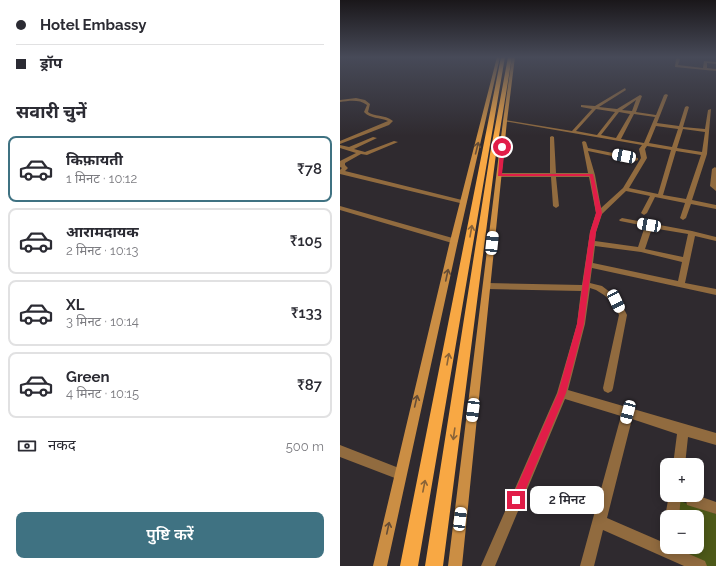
<!DOCTYPE html>
<html lang="hi">
<head>
<meta charset="utf-8">
<style>
	body { margin:0; font-family:Raleway,"Noto Sans Devanagari",sans-serif; background:#f7f7f7; color:#2b2b33; height:100vh; display:flex; flex-direction:column; font-size:15px; white-space:nowrap }
	* { box-sizing:border-box; margin:0 }
	p { font-size:13px; color:#7c7c81 }
	.icon { flex:none; width:22px; height:22px; fill:none; stroke:currentColor; stroke-width:2; stroke-linecap:round; stroke-linejoin:round }
	.map { position:relative; flex:1; overflow:hidden }
	.sheet { display:flex; flex-direction:column; background:#fff; width:340px }
	.sheet>* { flex:none }
	.guide { display:grid; align-content:center; height:88px; padding:0 16px; background:#fff }
	.fabs { position:absolute; left:320px; top:458px; display:grid; gap:8px }
	.fabs a { display:grid; place-items:center; width:44px; height:44px; border-radius:8px; background:#fff; box-shadow:0 2px 10px #0003; font-size:20px }
	.end { position:absolute; width:18px; height:18px; margin:-9px; border:5px solid #e11d48; background:#fff; box-shadow:0 0 0 2px #fff }
	.from { border-radius:50% }
	.bubble { position:absolute; height:28px; border-radius:8px; background:#fff; box-shadow:0 2px 10px #0003; font-size:13px; font-weight:600; line-height:28px; text-align:center }
	.car { position:absolute; width:12px; height:24px; margin:-12px -6px; border-radius:5px; box-shadow:0 0 3px 1px #0007; background:linear-gradient(#fff 24%,#345 0 40%,#fff 0 76%,#345 0 86%,#fff 0) }
	.guide b { display:flex; align-items:center; gap:14px; height:38px; font-size:15px }
	.guide b+b { border-top:1px solid #e1e1e2 }
	.guide i { width:10px; height:10px; background:#2b2b33 }
	ul { padding:0; list-style:none }
	li { display:flex; align-items:center; gap:12px; height:66px; margin:0 8px 6px; padding:0 8px; border:2px solid #e1e1e2; border-radius:8px }
	li div { flex:1 }
	li b { display:block; font-size:15px }
	li em { font-style:normal; font-weight:600 }
	li.on { border-color:#3f7282 }
	li>.icon { width:36px; height:36px; stroke-width:1.5 }
	h2 { padding:0 16px; font-size:18px; line-height:48px }
	.pay { display:flex; align-items:center; gap:10px; height:44px; padding:0 16px; font-size:15px }
	.pay p { margin-inline-start:auto }
	.cta { display:flex; gap:8px; margin-top:auto; padding:8px 16px }
	.cta a { flex:1; height:46px; border-radius:8px; background:#3f7282; color:#fff; font-size:16px; font-weight:600; line-height:46px; text-align:center }
	main { display:flex; flex:1; min-height:0 }
	.map>svg:first-child { display:block }
	.green { fill:#4d5918 }
	.lines { fill:none; stroke-linecap:round; stroke-linejoin:round }
	.street { fill:#916b3f; fill-rule:evenodd }
	.secondary { fill:#cb8e44; fill-rule:evenodd }
	.primary { fill:#f8a844; fill-rule:evenodd }
	.oneway { stroke:#664d36 }
	.oneway2 { stroke:#896338 }
	.route { fill:#e11d48 }
</style>
</head>
<body>
<main>
<section class="sheet">
<div class="guide">
<b><i class="from"></i>Hotel Embassy</b>
<b><i></i>ड्रॉप</b>
</div>
<h2>सवारी चुनें</h2>
<ul>
<li class="on"><svg class="icon" aria-label="car" viewBox="0 0 24 24"><path d="M5 17H2v-5l4-1 3-4h7l3 4 3 1v5h-3M9 17h6M6 11h13"/><circle cx="7" cy="17" r="2"/><circle cx="17" cy="17" r="2"/></svg><div><b>किफ़ायती</b><p>1 मिनट · 10:12</p></div><em>₹78</em></li>
<li><svg class="icon" aria-label="car" viewBox="0 0 24 24"><path d="M5 17H2v-5l4-1 3-4h7l3 4 3 1v5h-3M9 17h6M6 11h13"/><circle cx="7" cy="17" r="2"/><circle cx="17" cy="17" r="2"/></svg><div><b>आरामदायक</b><p>2 मिनट · 10:13</p></div><em>₹105</em></li>
<li><svg class="icon" aria-label="car" viewBox="0 0 24 24"><path d="M5 17H2v-5l4-1 3-4h7l3 4 3 1v5h-3M9 17h6M6 11h13"/><circle cx="7" cy="17" r="2"/><circle cx="17" cy="17" r="2"/></svg><div><b>XL</b><p>3 मिनट · 10:14</p></div><em>₹133</em></li>
<li><svg class="icon" aria-label="car" viewBox="0 0 24 24"><path d="M5 17H2v-5l4-1 3-4h7l3 4 3 1v5h-3M9 17h6M6 11h13"/><circle cx="7" cy="17" r="2"/><circle cx="17" cy="17" r="2"/></svg><div><b>Green</b><p>4 मिनट · 10:15</p></div><em>₹87</em></li>
</ul>
<div class="pay"><svg class="icon" aria-label="cash" viewBox="0 0 24 24"><path d="M3 7h18v10H3z"/><circle cx="12" cy="12" r="2"/></svg>नकद<p>500 m</p></div>
<div class="cta"><a>पुष्टि करें</a></div>
</section>
<div class="map">
<svg width="376" height="566" viewBox="0 0 376 566">
	<rect width="100%" height="100%" fill="#2f2a2f"/>
	<path class="green" d="M340,501L376,514V566H351L332,557L334,547H357V517H338Z"/>
	<g class="lines">
		<path class="street" d="M338,58L340,59L338,65L363,68L364,61L376,62V64L367,63V68L376,69V71L335,67L336,59Z
			M285,88L286,90L259,107L277,109L300,95L302,96L296,112L316,115L324,95L326,94L328,95L317,123L339,126L345,107L347,106L349,107L343,127L365,129L368,110L371,109L367,154L352,200L376,205V209L351,204L346,218L343,220L340,218L345,203L315,197L307,213L304,215L301,213L310,196L286,191L262,214L256,232L255,241L298,247L305,226L280,221L279,220L282,218L352,231L376,237V241L355,236L345,283L376,289V295L252,268L250,283L262,286L279,299L287,315L273,388L272,391L268,393L264,391L263,388L279,315L273,303L264,295L256,290L250,288L245,324L228,390L376,433V445L348,437L345,465H333L337,434L292,419L267,518L327,544V547H333L365,561L367,566H344L263,530L254,566H240L281,416L225,399L155,566H141L217,393L237,324L241,291L147,289L143,286L147,283L242,285L250,232L256,213L249,177H216L219,206L216,208L213,206L211,177H160L157,175L160,173H210V137L212,136L214,137L216,173H248L242,142L244,141L246,142L248,148L298,158V160L296,161L248,151L255,175L261,208L283,188L301,158L299,149L302,145L163,121L165,120L232,131L252,109L241,107V105L255,106ZM296,100L292,111L282,110ZM256,109L275,112L257,135L236,131ZM279,112L290,114L276,138L261,135ZM294,114L315,117L304,143L281,139ZM316,126L338,129L332,147L309,143ZM343,129L365,132L362,152L337,148ZM307,146L331,150L318,194L289,188L307,158L305,149ZM336,151L361,155L346,199L323,195ZM312,228L348,234L343,257L305,249ZM255,246L301,252L342,262L338,281L253,263Z
			M16,98L25,100L30,104L28,112C34,117 44,114 53,121L49,125L0,144V141L48,121C40,117 30,119 24,112L27,105C19,99 9,101 0,102V100Z
			M33,137L37,138L14,149L25,152L54,141L58,142L27,155L21,154L5,163V165L8,168L5,171L126,201V203L124,204L0,174V170L2,168L0,167V161L16,153L0,148V145L9,147Z
			M375,167L376,168V191L370,186L372,169Z
			M0,206L116,239L118,241L116,243H112L0,210Z
			M0,445L64,470L66,474L64,478L60,480L0,457Z
			M329,495H341L339,517H327V521L325,517Z
			M347,495H356L376,502V514L347,505L346,500Z"/>
		<path class="secondary" d="M157,57H160L118,241L47,566H33L110,241Z
			M172,57H175L167,121L122,566H108L163,121Z"/>
		<path class="primary" d="M161,57H165L78,566H60Z
			M168,57H172L156,154L103,566H85L150,154Z"/>
	</g>
	<defs><path id="oneway-shaft" d="M-6 0H5M1.5-3L5.5 0L1.5 3" fill="none" stroke-width="1.6" stroke-linecap="round" stroke-linejoin="round"/></defs>
	<g class="oneway">
		<use href="#oneway-shaft" transform="translate(137 148) rotate(-76)"/>
		<use href="#oneway-shaft" transform="translate(107 275) rotate(-78)"/>
		<use href="#oneway-shaft" transform="translate(76 401) rotate(-77)"/>
		<use href="#oneway-shaft" transform="translate(48 528) rotate(-78)"/>
	</g>
	<g class="oneway2">
		<use href="#oneway-shaft" transform="translate(131 231) rotate(-80)"/>
		<use href="#oneway-shaft" transform="translate(108 359) rotate(-80)"/>
		<use href="#oneway-shaft" transform="translate(114 434) rotate(98)"/>
		<use href="#oneway-shaft" transform="translate(84 486) rotate(-79)"/>
	</g>
	<linearGradient id="sky" x2="0" y2="1"><stop stop-color="#1a171a"/><stop offset="0.42" stop-color="#474a58"/><stop offset="1" stop-color="#474a58" stop-opacity="0"/></linearGradient>
	<rect width="376" height="136" fill="url(#sky)"/>
	<path class="route" d="M162,146L165,147L162,174H253L262,213L256,232L244,324L226,393L180,503L176,505L172,503L171,500L218,393L237,324L250,232L256,213L250,176H158L160,147Z"/>
</svg>
<div class="fabs">
<a>+</a>
<a>−</a>
</div>
<i class="end from" style="left:162px;top:147px"></i>
<i class="end" style="left:176px;top:500px"></i>
<div class="bubble" style="left:190px;top:486px;width:74px">2 मिनट</div>
<i class="car" style="left:284px;top:156px;rotate:281deg"></i>
<i class="car" style="left:309px;top:225px;rotate:280deg"></i>
<i class="car" style="left:152px;top:243px;rotate:6deg"></i>
<i class="car" style="left:276px;top:301px;rotate:154deg"></i>
<i class="car" style="left:133px;top:410px;rotate:187deg"></i>
<i class="car" style="left:288px;top:412px;rotate:195deg"></i>
<i class="car" style="left:120px;top:519px;rotate:7deg"></i>
</div>
</main>
</body>
</html>
